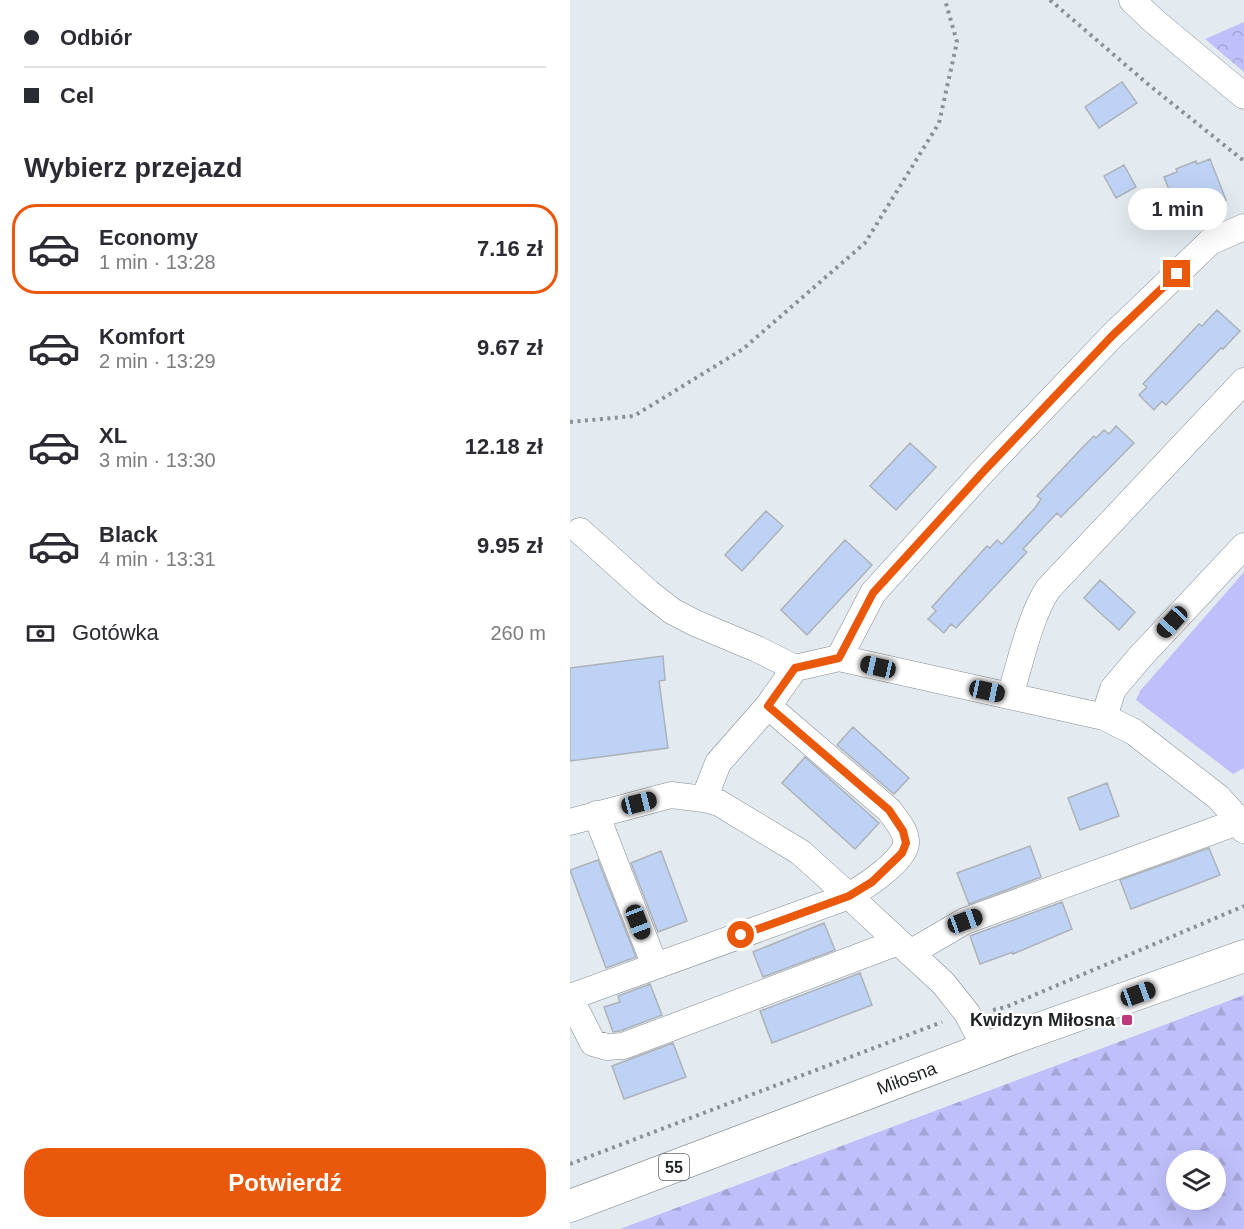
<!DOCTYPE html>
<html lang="pl">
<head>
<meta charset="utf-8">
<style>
	body { margin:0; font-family:Arial,sans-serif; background:#f7f7f7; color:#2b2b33; height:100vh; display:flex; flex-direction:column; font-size:22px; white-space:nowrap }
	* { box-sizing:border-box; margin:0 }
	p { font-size:20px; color:#7c7c81 }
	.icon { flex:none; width:33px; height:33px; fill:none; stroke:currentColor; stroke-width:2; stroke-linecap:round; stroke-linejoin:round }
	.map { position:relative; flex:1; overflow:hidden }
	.sheet { display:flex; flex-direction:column; background:#fff; width:570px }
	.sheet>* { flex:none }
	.top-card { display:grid; align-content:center; height:132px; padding:0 24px; background:#fff }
	.controls { position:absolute; left:596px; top:1150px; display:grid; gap:12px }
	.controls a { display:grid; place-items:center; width:60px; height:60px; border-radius:50%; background:#fff; box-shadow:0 6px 24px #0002; font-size:30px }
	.end { position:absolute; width:27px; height:27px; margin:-14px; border:8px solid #ea580c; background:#fff; box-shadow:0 0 0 3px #fff }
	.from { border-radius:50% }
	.bubble { position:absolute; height:42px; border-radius:21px; background:#fff; box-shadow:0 6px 24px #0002; font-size:20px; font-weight:700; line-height:42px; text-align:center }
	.car { position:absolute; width:18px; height:36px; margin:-18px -9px; border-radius:8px; box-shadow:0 0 4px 2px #0007; background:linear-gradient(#222 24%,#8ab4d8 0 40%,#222 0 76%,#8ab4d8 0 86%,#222 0) }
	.top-card b { display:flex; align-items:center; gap:21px; height:57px; font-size:22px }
	.top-card b+b { border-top:2px solid #e1e1e2 }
	.top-card i { width:15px; height:15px; background:#2b2b33 }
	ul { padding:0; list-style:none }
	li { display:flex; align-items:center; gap:18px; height:90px; margin:0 12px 9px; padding:0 12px; border:3px solid transparent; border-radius:24px }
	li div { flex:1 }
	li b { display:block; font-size:22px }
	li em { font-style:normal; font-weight:700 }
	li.active { border-color:#ea580c }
	li>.icon { width:54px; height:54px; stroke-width:1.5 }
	h2 { padding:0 24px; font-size:27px; line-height:72px }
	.pay { display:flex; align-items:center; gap:15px; height:66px; padding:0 24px; font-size:22px }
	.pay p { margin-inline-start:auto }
	.action { display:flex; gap:12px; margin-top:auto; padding:12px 24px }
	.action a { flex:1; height:69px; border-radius:24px; background:#ea580c; color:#fff; font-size:24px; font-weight:700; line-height:69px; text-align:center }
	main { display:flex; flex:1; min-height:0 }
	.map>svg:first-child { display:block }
	.grass { fill:#bfc0fb }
	.forest { fill:url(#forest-firs); fill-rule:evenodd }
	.park { fill:url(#park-crowns) }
	.building { fill:#bed2f5; stroke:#adb2b9; stroke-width:1.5 }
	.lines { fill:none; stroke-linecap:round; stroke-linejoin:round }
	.minor-casing { stroke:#838a8f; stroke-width:27 }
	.major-casing { stroke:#838a8f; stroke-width:33 }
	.path { stroke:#8b9195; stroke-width:4; stroke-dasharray:3 4.5; stroke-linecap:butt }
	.minor { stroke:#fff; stroke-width:26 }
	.major { stroke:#fff; stroke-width:32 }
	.route { stroke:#ea580c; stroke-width:8 }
	.poi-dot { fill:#bc377b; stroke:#fff; stroke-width:2 }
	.labels { text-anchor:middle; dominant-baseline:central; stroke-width:4.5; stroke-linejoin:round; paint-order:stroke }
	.shield { fill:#fff; stroke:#636566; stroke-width:1.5 }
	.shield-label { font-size:16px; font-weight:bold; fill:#202325 }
	.poi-label { font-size:18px; font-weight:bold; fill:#202325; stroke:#fff; text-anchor:end }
	.street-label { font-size:18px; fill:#202325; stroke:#fff }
</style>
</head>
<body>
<main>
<section class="sheet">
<div class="top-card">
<b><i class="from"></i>Odbiór</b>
<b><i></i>Cel</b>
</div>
<h2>Wybierz przejazd</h2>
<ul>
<li class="active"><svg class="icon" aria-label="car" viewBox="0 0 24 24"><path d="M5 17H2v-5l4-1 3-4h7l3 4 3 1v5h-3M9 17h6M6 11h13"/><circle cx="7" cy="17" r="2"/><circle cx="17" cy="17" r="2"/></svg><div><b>Economy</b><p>1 min · 13:28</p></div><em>7.16 zł</em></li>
<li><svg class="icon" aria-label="car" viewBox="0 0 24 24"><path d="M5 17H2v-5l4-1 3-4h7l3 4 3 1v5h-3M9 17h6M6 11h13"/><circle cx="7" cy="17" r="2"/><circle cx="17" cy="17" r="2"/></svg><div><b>Komfort</b><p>2 min · 13:29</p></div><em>9.67 zł</em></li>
<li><svg class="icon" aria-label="car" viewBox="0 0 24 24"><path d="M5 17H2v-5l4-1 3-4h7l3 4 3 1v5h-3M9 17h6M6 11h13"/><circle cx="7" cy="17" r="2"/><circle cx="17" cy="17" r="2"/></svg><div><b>XL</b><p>3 min · 13:30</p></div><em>12.18 zł</em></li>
<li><svg class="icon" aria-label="car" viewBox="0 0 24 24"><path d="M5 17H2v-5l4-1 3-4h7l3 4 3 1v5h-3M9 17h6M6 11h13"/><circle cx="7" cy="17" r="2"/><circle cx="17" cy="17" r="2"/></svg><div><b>Black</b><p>4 min · 13:31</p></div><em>9.95 zł</em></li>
</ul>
<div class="pay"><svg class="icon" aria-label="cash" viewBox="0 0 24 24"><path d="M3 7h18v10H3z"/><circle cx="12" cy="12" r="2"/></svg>Gotówka<p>260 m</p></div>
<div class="action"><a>Potwierdź</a></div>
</section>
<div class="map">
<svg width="674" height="1229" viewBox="0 0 674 1229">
	<defs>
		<pattern id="forest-firs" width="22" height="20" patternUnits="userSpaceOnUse" patternTransform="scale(1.5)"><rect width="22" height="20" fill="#bfc0fb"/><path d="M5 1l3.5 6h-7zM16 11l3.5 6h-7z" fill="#a4a5d7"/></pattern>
		<pattern id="park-crowns" width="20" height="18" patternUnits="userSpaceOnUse" patternTransform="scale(1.5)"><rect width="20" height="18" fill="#bfc0fb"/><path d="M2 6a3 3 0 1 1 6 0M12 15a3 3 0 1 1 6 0" fill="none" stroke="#a4a5d7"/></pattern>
	</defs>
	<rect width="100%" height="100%" fill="#e3ebf0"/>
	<path class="grass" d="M674,572V768L663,774L566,700L570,691Z"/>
	<path class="forest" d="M674,995V1229H50ZM606,1161H645V1200H606Z"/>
	<path class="park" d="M674,22V72L635,39Z"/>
	<path class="building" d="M552,82L567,103L529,128L515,107Z
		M640,159L656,200L610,218L594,177L607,172L606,169L626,161L627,164Z
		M554,165L566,187L546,198L534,176Z
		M647,310L670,331L653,349L651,348L596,405L592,401L584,410L569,395L577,387L573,384L629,324L632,326Z
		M546,426L564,443L491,517L487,513L453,549L457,552L386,628L381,624L374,633L358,619L366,611L362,607L417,546L420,548L427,540L432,544L465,508L471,499L467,496L512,448L524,436L526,438L534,430L539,434Z
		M340,443L366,467L326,510L300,486Z
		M196,511L213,526L172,571L155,555Z
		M275,540L302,565L237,635L211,610Z
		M530,580L565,612L549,630L514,598Z
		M93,656L95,680L89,681L98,748L0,761V668Z
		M283,727L339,778L324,794L267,745Z
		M235,757L309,823L285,849L212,783Z
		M537,783L549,816L510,830L498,798Z
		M460,846L471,877L399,904L387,873Z
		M639,848L650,875L561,909L550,880Z
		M91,851L117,921L88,932L61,863Z
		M28,860L66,957L36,968L0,870Z
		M492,902L502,929L443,954V952L410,964L400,936Z
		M254,923L265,950L193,977L183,952Z
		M290,973L302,1005L202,1043L190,1011Z
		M80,984L92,1015L50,1031L43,1032L34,1007L50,1002L48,996Z
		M103,1043L116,1077L54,1099L42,1066Z"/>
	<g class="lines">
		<g class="minor-casing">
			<path id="minor" d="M562,0L584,21L674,96
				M10,531L79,593L102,611L125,623L187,649L225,668L269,658L534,717L564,732L648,797L670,821L674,830
				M269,658L303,593L414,470L542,336L640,242L674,227
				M440,696C450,664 460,616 478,589L674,381
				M534,717L543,689L570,657L674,546
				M134,799L148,763L198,706L225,668
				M26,814L85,966
				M0,822L101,795L134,799L149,803L230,852L279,896L373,983L397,1013L416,1050
				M340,953L395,921L670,821
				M0,997L279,896C294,887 335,861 336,843C337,831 325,819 319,810L198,706
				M0,998L23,1043L37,1047L53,1046L328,942"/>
		</g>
		<g class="major-casing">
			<g id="major">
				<path id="s1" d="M0,1206L446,1037L674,956"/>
			</g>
		</g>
		<path class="path" d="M480,0L579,85L674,161
			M0,422L64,416L173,349L295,243L369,123L387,42L375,0
			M423,1010L436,1007L674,906
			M0,1164L372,1022"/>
		<use href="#minor" class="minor"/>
		<use href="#major" class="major"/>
	</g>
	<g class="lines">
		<path class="route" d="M171,935L279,896L302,882L332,853L336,843L333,831L319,810L198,706L225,668L269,658L303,593L414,471L542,336L607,274"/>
	</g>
	<rect class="poi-dot" x="551" y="1014" width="12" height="12" rx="3"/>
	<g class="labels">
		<rect class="shield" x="89" y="1154" width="30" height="26" rx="4.5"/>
		<g class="shield-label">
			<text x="104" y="1167">55</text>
		</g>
		<g class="poi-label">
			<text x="545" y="1020">Kwidzyn Miłosna</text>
		</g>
		<g class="street-label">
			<text stroke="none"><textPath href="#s1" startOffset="360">Miłosna</textPath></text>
		</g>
	</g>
</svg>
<div class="controls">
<a><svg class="icon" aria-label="layers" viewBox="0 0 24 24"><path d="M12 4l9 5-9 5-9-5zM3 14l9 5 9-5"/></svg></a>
</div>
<i class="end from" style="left:171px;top:935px"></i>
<i class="end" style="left:607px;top:274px"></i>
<div class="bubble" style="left:558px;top:188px;width:99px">1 min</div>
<i class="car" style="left:602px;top:622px;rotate:223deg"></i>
<i class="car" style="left:308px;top:667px;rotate:283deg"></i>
<i class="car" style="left:417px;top:691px;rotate:102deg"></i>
<i class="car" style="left:69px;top:803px;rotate:76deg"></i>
<i class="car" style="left:395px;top:921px;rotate:70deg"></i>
<i class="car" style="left:68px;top:922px;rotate:159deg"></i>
<i class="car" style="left:568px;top:994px;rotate:70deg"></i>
</div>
</main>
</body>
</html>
